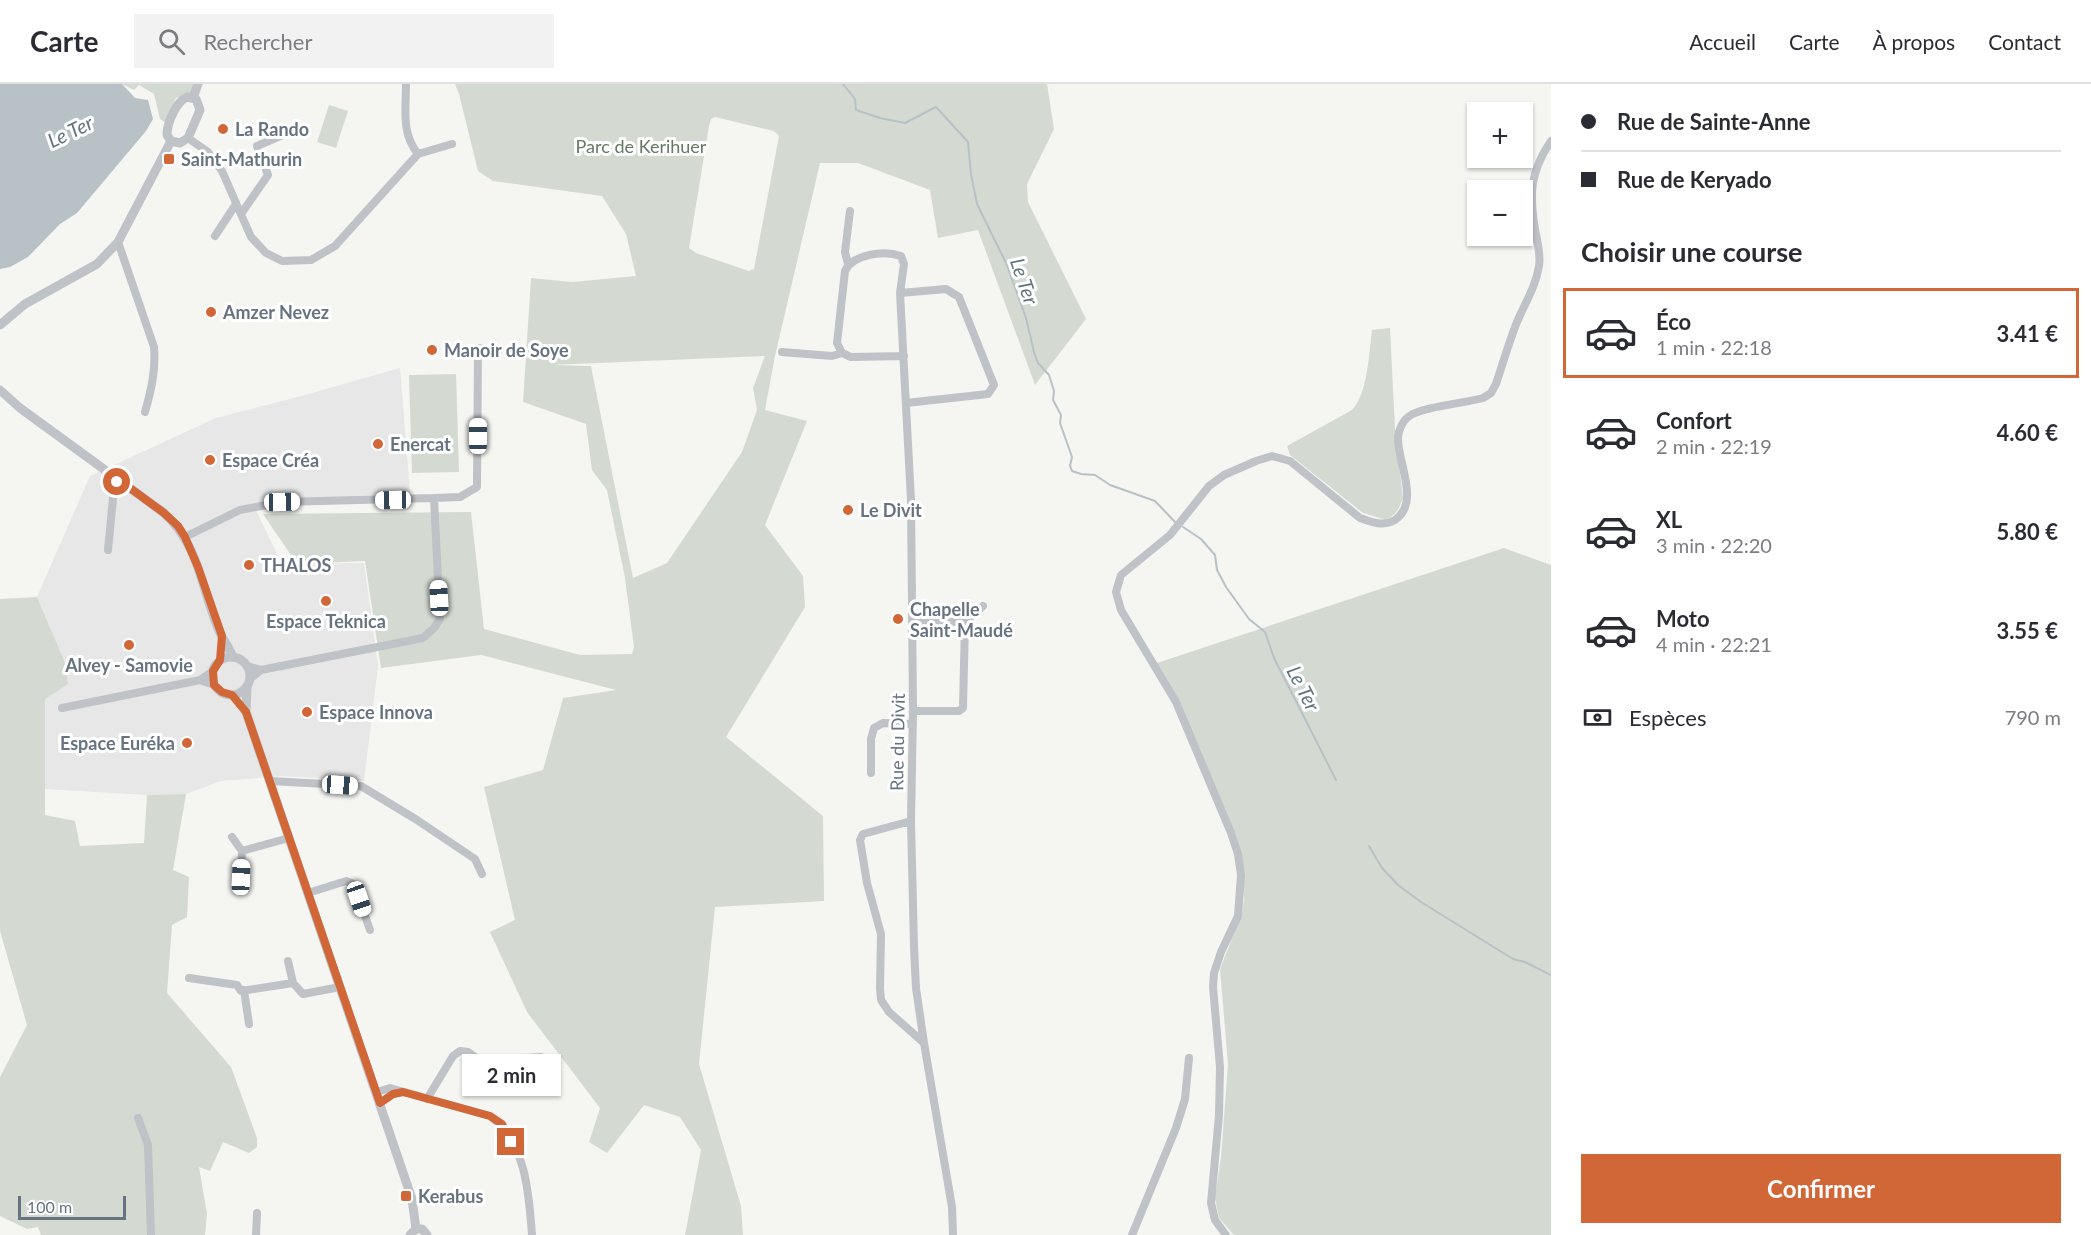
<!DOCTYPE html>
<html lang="fr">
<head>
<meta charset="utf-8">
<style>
	body { margin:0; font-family:Lato,sans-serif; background:#f2f2f3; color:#2b2b33; height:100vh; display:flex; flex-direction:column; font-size:22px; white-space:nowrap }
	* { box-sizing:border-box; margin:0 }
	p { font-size:20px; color:#7c7c81 }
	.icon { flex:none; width:33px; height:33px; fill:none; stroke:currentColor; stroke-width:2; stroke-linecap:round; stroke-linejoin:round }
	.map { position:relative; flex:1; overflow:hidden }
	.sheet { display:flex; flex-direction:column; background:#fff; width:540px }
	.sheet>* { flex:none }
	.top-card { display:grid; align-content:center; height:132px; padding:0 30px; background:#fff }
	.fabs { position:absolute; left:1467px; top:18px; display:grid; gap:12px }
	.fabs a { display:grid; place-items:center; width:66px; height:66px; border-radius:0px; background:#fff; box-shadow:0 2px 4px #0004; font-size:30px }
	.scale { position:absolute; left:18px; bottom:15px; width:108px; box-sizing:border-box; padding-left:6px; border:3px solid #677380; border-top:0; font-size:16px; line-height:21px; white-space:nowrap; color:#677380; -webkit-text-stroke:4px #fff; paint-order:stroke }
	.end { position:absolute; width:27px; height:27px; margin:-14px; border:8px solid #d16637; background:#fff; box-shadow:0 0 0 3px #fff }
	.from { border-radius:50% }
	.bubble { position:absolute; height:42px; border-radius:0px; background:#fff; box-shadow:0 2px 4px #0004; font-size:20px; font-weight:700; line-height:42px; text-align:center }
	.car { position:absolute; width:18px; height:36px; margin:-18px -9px; border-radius:8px; box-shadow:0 0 4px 2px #0007; background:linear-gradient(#fff 24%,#345 0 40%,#fff 0 76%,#345 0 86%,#fff 0) }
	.top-card b { display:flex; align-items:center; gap:21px; height:57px; font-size:22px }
	.top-card b+b { border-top:2px solid #e1e1e2 }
	.top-card i { width:15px; height:15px; background:#2b2b33 }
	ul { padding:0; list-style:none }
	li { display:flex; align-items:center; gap:18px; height:90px; margin:0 12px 9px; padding:0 18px; border:3px solid transparent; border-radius:0px }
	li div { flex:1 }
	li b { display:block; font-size:22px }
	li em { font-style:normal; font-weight:700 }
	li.current { border-color:#d16637 }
	li>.icon { width:54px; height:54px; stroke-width:1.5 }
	h2 { padding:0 30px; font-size:27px; line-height:72px }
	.pay { display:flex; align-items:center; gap:15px; height:66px; padding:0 30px; font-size:22px }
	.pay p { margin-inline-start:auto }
	.primary-button { display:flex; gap:12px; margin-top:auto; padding:12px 30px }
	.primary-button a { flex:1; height:69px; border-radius:0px; background:#d16637; color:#fff; font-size:24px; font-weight:700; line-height:69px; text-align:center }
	header { display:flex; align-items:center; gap:36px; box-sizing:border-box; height:84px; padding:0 30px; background:#fff; border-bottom:2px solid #e1e1e2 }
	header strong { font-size:28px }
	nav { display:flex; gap:33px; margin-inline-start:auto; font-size:21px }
	.search { width:420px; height:54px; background:#f2f2f3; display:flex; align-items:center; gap:15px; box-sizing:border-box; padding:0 21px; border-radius:0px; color:#7c7c81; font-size:22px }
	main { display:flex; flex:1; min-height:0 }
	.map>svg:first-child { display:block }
	.built { fill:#e6e7e6 }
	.green { fill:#d4dad2; fill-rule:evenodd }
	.water { fill:#b8c1c6 }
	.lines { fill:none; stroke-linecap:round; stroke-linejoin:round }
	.stream { stroke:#b8c1c6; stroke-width:2 }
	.minor { stroke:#bfc2c6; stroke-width:8 }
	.tertiary { stroke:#bfc2c6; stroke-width:9 }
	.route { stroke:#d16637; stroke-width:8 }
	.poi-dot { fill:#d16637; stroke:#fff; stroke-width:2 }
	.labels { text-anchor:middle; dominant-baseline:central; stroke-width:6; stroke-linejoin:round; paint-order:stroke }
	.poi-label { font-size:18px; font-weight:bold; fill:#677380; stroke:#fff; text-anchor:start }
	.park-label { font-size:18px; fill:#687865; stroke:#fff }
	.street-label { font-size:18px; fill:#677380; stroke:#fff }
	.water-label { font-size:20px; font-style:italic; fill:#63747d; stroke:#fff }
</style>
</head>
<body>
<header>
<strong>Carte</strong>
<div class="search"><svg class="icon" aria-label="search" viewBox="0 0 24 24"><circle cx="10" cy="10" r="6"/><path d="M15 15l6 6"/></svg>Rechercher</div>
<nav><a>Accueil</a><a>Carte</a><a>À propos</a><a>Contact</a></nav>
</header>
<main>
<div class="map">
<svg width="1551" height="1151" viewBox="0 0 1551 1151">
	<rect width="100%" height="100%" fill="#f5f5f2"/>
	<path class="built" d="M400,284L410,408L254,422L282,480L364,479L378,582L364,697L283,692L221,697L186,710L147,711L45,705V615L64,576L37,513L90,392L216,334L298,313Z"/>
	<path class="green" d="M122,0H194L190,11L176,14L166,39L160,35L154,10L139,1L134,6Z
		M455,0H1047L1054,45L1027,100L1028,118L1086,235L1035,301L978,146L938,154L930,106L858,79H820L775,272L765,326L807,337L765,441L803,492L805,523L726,653L823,732L824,817L715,823L699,980L741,1122L743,1151H685L701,1066L680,1033L644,1021L607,1069L589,1058L600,1024L527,928L490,848L515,836L484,703L543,686L563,614L616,606L481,571L381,584L365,477L297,480L263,430L471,428L484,545L580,571L632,570L634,563L625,494L607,406L592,386L586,340L523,318L531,194L572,198L636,192L626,150L602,112L493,97L478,87L459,10ZM715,33L774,47L779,52L754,185L749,187L696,169L689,164L709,42L711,35ZM765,272L753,304L757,326L742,368L667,479L633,494L591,282L551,281Z
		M329,21L348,27L336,64L317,58Z
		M1390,244L1395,345L1403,414C1399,425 1396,431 1386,436L1363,429L1290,371L1287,362L1352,326C1368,309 1369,269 1372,246Z
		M456,290L459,388L412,389L409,291Z
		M1504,464L1551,481V1151H1234L1219,1134L1215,1114L1221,1073L1228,980L1220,885L1242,829L1244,816L1242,771L1235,749L1178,616L1157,579Z
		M37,513L64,576L68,600L45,615V731L75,737L80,762L144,759L147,711L186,710L173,786L189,793L187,833L172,841L167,909L231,983L257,1054V1063L249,1069L223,1058L210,1087L199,1083L207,1130L205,1151H41L38,1143L27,1145L0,1132V993L27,941L0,847V515Z"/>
	<path class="water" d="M0,0H122L135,14L148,16L153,35L146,47L77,129L60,140L28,173L10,183L0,185Z"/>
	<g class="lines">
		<path class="stream" d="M843,0L855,15L856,26L880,34L905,39L936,23L968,58L971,90L977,120L1007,181L1026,234L1034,268L1038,279L1049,291L1054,307L1053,316L1061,331L1060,339L1072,373L1070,382L1072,387L1081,390L1095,391L1110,401L1155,417L1175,438
			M1183,443L1201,455L1215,471L1217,486L1226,503L1249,535L1265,548L1274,574L1336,696
			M1369,762L1382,784L1398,801L1421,818L1513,875L1525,878L1551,891"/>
		<path class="minor" d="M188,54L208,68L222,87L251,153L266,169L282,177L311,176L335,162L418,70C401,49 406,25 406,0
			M418,70L452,60
			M241,130L268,91L257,62L285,50
			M215,152L236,120
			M118,158L154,263C156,286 151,307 145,328
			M848,180L845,168L850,127
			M900,209L946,205L959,213L994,301L988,310L906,319
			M782,268L832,272L842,269
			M904,272L851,273L842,269L837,259L845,187C853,170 884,166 901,172L904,180L900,209L911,416L913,627L911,737L914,863L916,904L924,959L952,1123L953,1151
			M185,453L240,426L282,418L434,414
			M108,466L114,404L119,396
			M912,538H965L963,624L959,627H913
			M965,538L983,522
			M247,582L261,586
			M251,594L261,586L423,554L434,544L440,535L434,414L460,413L477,403L478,264L499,266
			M200,596L214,601
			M62,624L200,596L213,587
			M871,689V655L874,644L883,639L913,640
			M270,697L361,702L417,736L475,775L482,790
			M911,737L863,750L860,756L867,799L881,850L880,904L881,916L889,928L924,959
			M232,753L242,767L289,754
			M241,793L242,767
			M308,809L346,797L354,800L370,846
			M288,877L293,899
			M189,894L237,901L241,907L293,899L303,910L340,903
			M244,906L249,940
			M377,1008L390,1004L490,1032C526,1058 529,1110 532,1151
			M427,1015L453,972L460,967L468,968L481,977L541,973L546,980
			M380,1019L393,1010L402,1008
			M138,1034L148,1061L151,1151
			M256,1151L257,1129
			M1132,1151L1176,1044L1185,1015L1189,974
			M1226,1151L1215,1136L1211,1119L1219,1031L1220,983L1213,903L1214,889L1221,868L1238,832L1241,791L1238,770L1231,749L1176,618L1121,526L1116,508L1121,491L1170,451L1209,402L1224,391L1256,377L1272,372L1290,377L1360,434C1371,438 1384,443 1395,436C1421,418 1397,378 1398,353C1399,346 1402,338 1408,333C1420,323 1465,319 1483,314L1491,309L1496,300C1503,279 1509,258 1517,238C1525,219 1536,202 1539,182C1541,170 1537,157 1535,145C1529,110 1530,88 1551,57"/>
		<path class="tertiary" d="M187,13L196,15L200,26L188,54L180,59L171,57L167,51C167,39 176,18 187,13Z
			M193,14L198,0
			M0,241L25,220L97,180L118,158L171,57
			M0,306L20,324L164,429C202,464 201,509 222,553C226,559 230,566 233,573
			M212 592a19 19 0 1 1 38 0a19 19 0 1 1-38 0Z
			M247,603L246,628L412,1115L416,1145L410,1151
			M416,1145H422L427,1151"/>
	</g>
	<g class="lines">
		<path class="route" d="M117,398L119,396L164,429L178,442L185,453L198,483L222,552L220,576L213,587L214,601L222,608L232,611L246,628L380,1019L393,1010L403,1008L490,1032L502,1040L511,1058"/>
	</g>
	<g class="poi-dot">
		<circle cx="223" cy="45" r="6"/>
		<rect x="163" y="69" width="12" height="12" rx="3"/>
		<circle cx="211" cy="228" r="6"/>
		<circle cx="432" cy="266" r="6"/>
		<circle cx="378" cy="360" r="6"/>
		<circle cx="210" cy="376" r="6"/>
		<circle cx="848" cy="426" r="6"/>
		<circle cx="249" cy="481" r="6"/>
		<circle cx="326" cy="517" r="6"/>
		<circle cx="898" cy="535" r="6"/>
		<circle cx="129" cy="561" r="6"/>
		<circle cx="307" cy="628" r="6"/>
		<circle cx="187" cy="659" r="6"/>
		<rect x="400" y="1106" width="12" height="12" rx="3"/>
	</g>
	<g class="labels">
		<g class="poi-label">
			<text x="235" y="45">La Rando</text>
			<text x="181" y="75">Saint-Mathurin</text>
			<text x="223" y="228">Amzer Nevez</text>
			<text x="444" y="266">Manoir de Soye</text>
			<text x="390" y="360">Enercat</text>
			<text x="222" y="376">Espace Créa</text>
			<text x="860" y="426">Le Divit</text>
			<text x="261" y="481">THALOS</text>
			<text x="910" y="525">Chapelle<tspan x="910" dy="21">Saint-Maudé</tspan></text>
			<text x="326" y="537" text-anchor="middle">Espace Teknica</text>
			<text x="129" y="581" text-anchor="middle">Alvey - Samovie</text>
			<text x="319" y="628">Espace Innova</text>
			<text x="175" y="659" text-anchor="end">Espace Euréka</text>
			<text x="418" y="1112">Kerabus</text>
		</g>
		<g class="park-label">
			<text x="641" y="62">Parc de Kerihuer</text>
		</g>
		<g class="street-label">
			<text transform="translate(897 658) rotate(-89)">Rue du Divit</text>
		</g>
		<g class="water-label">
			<text transform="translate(70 47) rotate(-26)">Le Ter</text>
			<text transform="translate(1025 197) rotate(71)">Le Ter</text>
			<text transform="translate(1304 604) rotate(63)">Le Ter</text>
		</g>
	</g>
</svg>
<div class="fabs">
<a>+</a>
<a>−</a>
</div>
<div class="scale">100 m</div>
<i class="end from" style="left:117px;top:398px"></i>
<i class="end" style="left:511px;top:1058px"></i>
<div class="bubble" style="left:462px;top:970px;width:99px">2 min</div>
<i class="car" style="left:478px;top:352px;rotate:0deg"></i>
<i class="car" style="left:393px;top:416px;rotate:269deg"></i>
<i class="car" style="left:282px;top:418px;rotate:89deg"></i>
<i class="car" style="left:439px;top:514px;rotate:357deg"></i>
<i class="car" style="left:340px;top:701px;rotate:94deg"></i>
<i class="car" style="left:241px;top:793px;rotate:2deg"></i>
<i class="car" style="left:359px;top:815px;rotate:161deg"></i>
</div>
<section class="sheet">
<div class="top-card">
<b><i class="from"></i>Rue de Sainte-Anne</b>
<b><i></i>Rue de Keryado</b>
</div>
<h2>Choisir une course</h2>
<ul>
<li class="current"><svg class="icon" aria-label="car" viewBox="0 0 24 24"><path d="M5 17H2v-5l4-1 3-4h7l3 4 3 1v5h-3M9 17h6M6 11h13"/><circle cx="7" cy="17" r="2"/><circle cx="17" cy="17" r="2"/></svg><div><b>Éco</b><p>1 min · 22:18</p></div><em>3.41 €</em></li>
<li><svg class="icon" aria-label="car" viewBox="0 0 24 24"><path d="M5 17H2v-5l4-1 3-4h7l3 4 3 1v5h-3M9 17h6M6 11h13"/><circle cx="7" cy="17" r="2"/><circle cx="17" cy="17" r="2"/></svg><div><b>Confort</b><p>2 min · 22:19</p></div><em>4.60 €</em></li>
<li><svg class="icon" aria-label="car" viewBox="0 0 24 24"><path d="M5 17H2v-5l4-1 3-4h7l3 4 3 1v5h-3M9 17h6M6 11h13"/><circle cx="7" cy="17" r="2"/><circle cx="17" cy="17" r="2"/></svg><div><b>XL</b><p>3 min · 22:20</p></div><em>5.80 €</em></li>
<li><svg class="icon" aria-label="car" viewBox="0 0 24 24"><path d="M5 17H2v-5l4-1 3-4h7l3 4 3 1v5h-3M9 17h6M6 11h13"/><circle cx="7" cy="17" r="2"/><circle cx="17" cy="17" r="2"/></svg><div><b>Moto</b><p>4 min · 22:21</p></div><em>3.55 €</em></li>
</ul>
<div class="pay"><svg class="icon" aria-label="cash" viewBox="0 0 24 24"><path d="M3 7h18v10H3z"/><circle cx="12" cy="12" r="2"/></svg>Espèces<p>790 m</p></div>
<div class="primary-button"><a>Confirmer</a></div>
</section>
</main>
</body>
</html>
